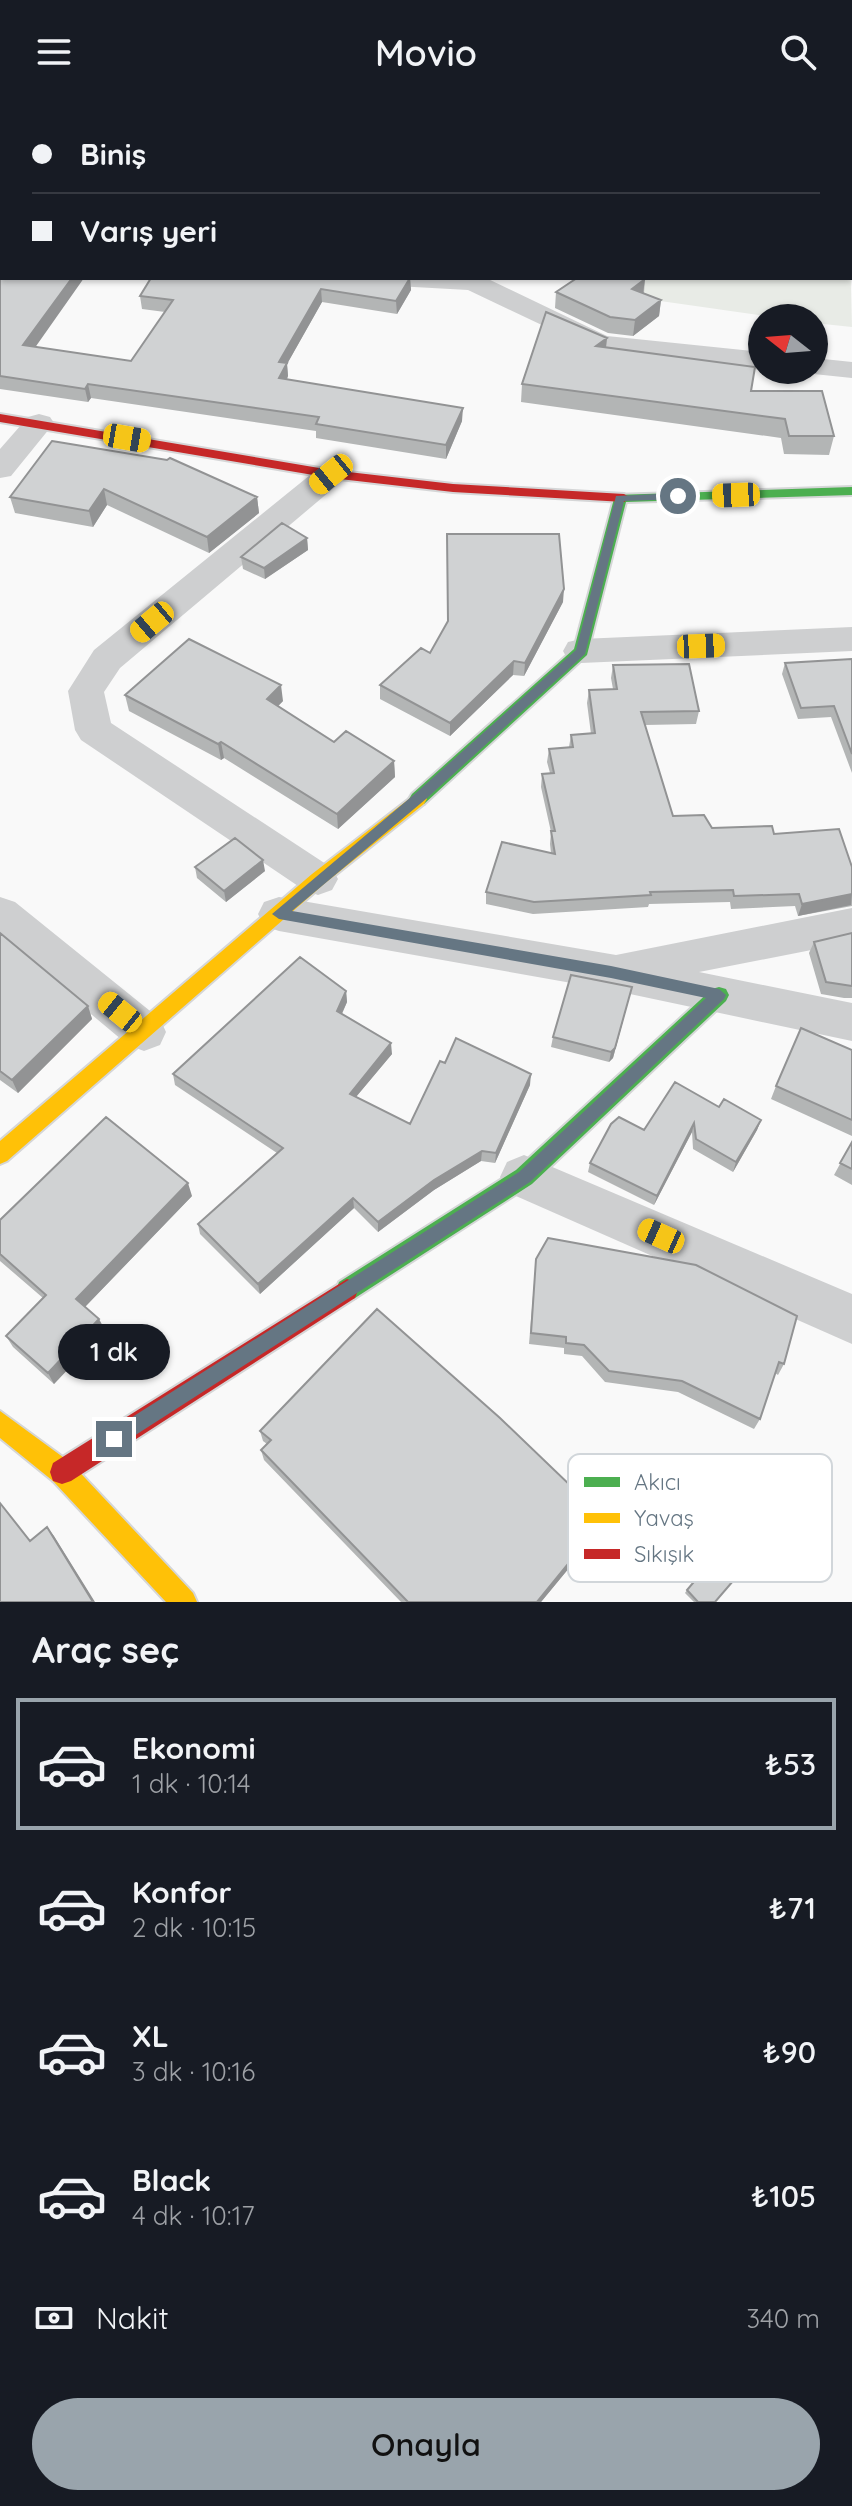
<!DOCTYPE html>
<html lang="tr">
<head>
<meta charset="utf-8">
<style>
	body { margin:0; font-family:Quicksand,sans-serif; background:#20242c; color:#f1f3f6; height:100vh; display:flex; flex-direction:column; font-size:30px; white-space:nowrap }
	* { box-sizing:border-box; margin:0 }
	p { font-size:26px; color:#9ea1a6 }
	.icon { flex:none; width:44px; height:44px; fill:none; stroke:currentColor; stroke-width:2; stroke-linecap:round; stroke-linejoin:round }
	.map { position:relative; height:1498px; overflow:hidden }
	.side { display:flex; flex-direction:column; background:#171b24; flex:1 }
	.side>* { flex:none }
	.guide { position:absolute; left:0px; top:0px; width:852px; height:176px; box-shadow:0 2px 6px #0004; display:grid; align-content:center; height:176px; padding:0 32px; background:#171b24 }
	.needle { width:52px; rotate:287deg }
	.fabs { position:absolute; left:748px; top:200px; display:grid; gap:16px }
	.fabs a { display:grid; place-items:center; width:80px; height:80px; border-radius:50%; background:#171b24; box-shadow:0 2px 6px #0004; font-size:40px }
	.end { position:absolute; width:36px; height:36px; margin:-18px; border:10px solid #657683; background:#fff; box-shadow:0 0 0 4px #fff }
	.from { border-radius:50% }
	.bubble { position:absolute; height:56px; border-radius:28px; background:#171b24; box-shadow:0 2px 6px #0004; font-size:26px; font-weight:600; line-height:56px; text-align:center }
	.car { position:absolute; width:24px; height:48px; margin:-24px -12px; border-radius:10px; box-shadow:0 0 6px 2px #0007; background:linear-gradient(#f5c518 24%,#345 0 40%,#f5c518 0 76%,#345 0 86%,#f5c518 0) }
	.guide b { display:flex; align-items:center; gap:28px; height:76px; font-size:30px }
	.guide b+b { border-top:2px solid #363941 }
	.guide i { width:20px; height:20px; background:#f1f3f6 }
	ul { padding:0; list-style:none }
	li { display:flex; align-items:center; gap:24px; height:132px; margin:0 16px 12px; padding:0 16px; border:4px solid transparent; border-radius:0px }
	li div { flex:1 }
	li b { display:block; font-size:30px }
	li em { font-style:normal; font-weight:600 }
	li.active { border-color:#99a4ac }
	li>.icon { width:72px; height:72px; stroke-width:1.5 }
	h2 { padding:0 32px; font-size:36px; line-height:96px }
	.pay { display:flex; align-items:center; gap:20px; height:88px; padding:0 32px; font-size:30px }
	.pay p { margin-inline-start:auto }
	.action { display:flex; gap:16px; margin-top:auto; padding:16px 32px }
	.action a { flex:1; height:92px; border-radius:48px; background:#99a4ac; color:#111; font-size:32px; font-weight:600; line-height:92px; text-align:center }
	header { display:flex; justify-content:space-between; align-items:center; height:104px; padding:0 32px; background:#171b24; font-size:36px; font-weight:600 }
	.map>svg:first-child { display:block }
	.green { fill:#e8ebe6 }
	.lines { fill:none; stroke-linecap:round; stroke-linejoin:round }
	.fast-casing { stroke:#d5d6d7; stroke-width:4 }
	.slow-casing { stroke:#d5d6d7; stroke-width:4 }
	.jam-casing { stroke:#d5d6d7; stroke-width:4 }
	.street { fill:#cecfd0; fill-rule:evenodd }
	.fast { fill:#4caf50; fill-rule:evenodd }
	.slow { fill:#ffc107; fill-rule:evenodd }
	.jam { fill:#c62828; fill-rule:evenodd }
	.wall { fill:#b3b5b5 }
	.shaded-wall { fill:#929394 }
	.building { fill:#d0d2d3; stroke:#929394; stroke-width:2 }
	.route { fill:#657683 }
	.key { fill:#fff; stroke:#d1d6da; stroke-width:2 }
	.key-label { font-size:22px; fill:#657683 }
</style>
</head>
<body>
<header><svg class="icon" aria-label="menu" viewBox="0 0 24 24"><path d="M4 6h16M4 12h16M4 18h16"/></svg>Movio<svg class="icon" aria-label="search" viewBox="0 0 24 24"><circle cx="10" cy="10" r="6"/><path d="M15 15l6 6"/></svg></header>
<div class="map">
<svg width="852" height="1498" viewBox="0 0 852 1498">
	<rect width="100%" height="100%" fill="#f9f9f9"/>
	<path class="green" d="M850,148L852,223L814,219V214H779L639,194L615,174H850Z"/>
	<g class="lines">
		<g class="fast-casing">
			<path id="fast" d="M719,0H736L737,2H720Z
				M852,383V391L626,398L587,551L424,700H412L409,695L412,690L574,545L615,391Z
				M719,883L726,885L729,891L726,897L532,1080L355,1194L347,1197L339,1194L336,1186L339,1178L516,1066L712,885Z"/>
		</g>
		<g class="slow-casing">
			<path id="slow" d="M418,688L424,690L427,695L424,700L324,780L7,1057L0,1060V1037L312,770Z
				M0,1307L71,1359L193,1489L197,1498H166L53,1377L0,1334Z"/>
		</g>
		<g class="jam-casing">
			<path id="jam" d="M0,310L331,366L453,380L624,390L631,394L624,398L453,388L331,374L0,318Z
				M347,1175L355,1178L358,1186L355,1194L71,1377L62,1380L53,1377L50,1368L53,1359Z"/>
		</g>
		<path class="street" d="M383,174H486L607,232L762,248V266L601,249L468,186L396,182L386,180Z
			M814,254L852,258V274L804,269L802,266H814Z
			M39,310L50,313L54,319L11,372L0,374V345L28,313Z
			M331,360L342,363L347,370L342,377L120,564L104,588L111,619L332,764L338,775L332,786L318,791L304,786L81,636L75,626L68,587L94,546L320,363Z
			M852,523V547L581,559L568,556L563,547L568,538L581,535Z
			M0,793L15,798L160,915L166,928L160,941L144,947L128,941L0,834Z
			M279,793L616,851L852,804V838L699,868L852,899V937L611,886L279,827L264,822L258,810L264,798Z
			M524,1051L852,1190V1240L507,1088L500,1073L507,1058Z"/>
		<use href="#fast" class="fast"/>
		<use href="#slow" class="slow"/>
		<use href="#jam" class="jam"/>
	</g>
	<path class="wall" d="M0,0L2,2L35,243L131,257L165,208L142,205L140,192L151,174H410L411,186L397,210L322,198L287,260L288,272L287,276L462,317L446,355L316,334V327L91,294L88,298L0,285V126H1V119L0,118V27H1L2,21L0,20Z
		M531,0H650V2H531Z
		M793,0H852V29H850V32L852,33V110L850,109V2H793Z
		M645,175L644,189L661,196L659,212L633,232L608,229L555,204L556,188Z
		M607,234L606,243L751,287L834,332L829,351L784,350L781,334L521,298L522,280Z
		M52,337L257,393L259,409L209,449L107,401L93,423L15,409L10,393Z
		M307,434L308,446L265,475L243,465L241,453Z
		M563,498L524,572L513,571L450,632L380,595V581L430,549Z
		M852,555V669L831,613L798,615L782,570L785,559Z
		M613,561L699,607L696,620L645,621L673,712L712,724L774,730L852,763V802L798,812L795,802L731,805L730,798L649,800L648,803L533,810L486,800V788L551,749L550,740L551,728L541,683L542,670L550,669L547,658L549,645L569,643L571,631L591,630L587,599L589,586L613,585L611,574Z
		M125,591L283,597L278,602L334,638L394,657L395,673L338,725L224,654L221,656L129,607Z
		M195,763L265,767L226,798L197,774Z
		M0,829L88,902L92,915L18,989L0,976Z
		M852,829V894H844L821,890L809,849L814,838Z
		M632,883L613,954L609,958L551,943L553,933Z
		M346,887L347,898L342,910L392,950L356,993L410,1020L530,981L495,1059L481,1057L434,1086L378,1128L354,1104L260,1190L200,1130L198,1120L277,1049L175,981L173,970Z
		M852,946V1032L771,995L776,982Z
		M719,1003L761,1016L757,1026L733,1068L693,1045L692,1028L654,1101L588,1068L590,1059L644,1026Z
		M852,1038V1081L834,1071Z
		M192,1092L85,1203L105,1226L54,1280L13,1243L6,1232L43,1194L0,1157V1116Z
		M536,1155L784,1260L778,1271L775,1269L760,1315L754,1325L678,1288L605,1278L582,1252L564,1250V1244L529,1240Z
		M260,1327L597,1407L594,1416L571,1443L577,1449L574,1458L541,1498H401L264,1356L261,1346L267,1340L263,1337Z
		M687,1486L716,1498H694L685,1489Z"/>
	<path class="shaded-wall" d="M72,174H84L27,255L23,241Z
		M410,174L411,186L397,210L396,197Z
		M645,175L643,190L632,185Z
		M321,185L322,198L287,260L288,272L280,288L279,258Z
		M661,196L659,212L633,232L635,216Z
		M607,234L605,252L596,242Z
		M88,280L91,294L88,298L85,285Z
		M463,304L462,317L446,355V341Z
		M104,385L107,401L93,423L89,407Z
		M257,393L259,409L209,449L207,433Z
		M307,434L308,446L265,475L264,464Z
		M564,485L563,498L524,572L525,559Z
		M514,557L513,571L450,632V619Z
		M281,581L283,597L269,611L267,595Z
		M221,638L224,654L221,656L218,640Z
		M394,657L395,673L338,725L337,710Z
		M263,756L265,767L226,798L224,787Z
		M852,790L851,801L798,812L802,800Z
		M632,883L613,954L609,958L611,948Z
		M346,887L347,898L338,918L337,907Z
		M88,902L92,915L18,989L12,976Z
		M391,939L392,950L350,1000V990Z
		M531,970L530,981L495,1059L496,1049Z
		M761,1016L757,1026L733,1068L736,1058Z
		M694,1019L692,1028L654,1101L657,1092Z
		M482,1047L481,1057L434,1086L378,1128V1118L434,1076Z
		M188,1079L192,1092L82,1206L76,1195Z
		M353,1094L354,1104L260,1190L258,1180Z
		M99,1215L105,1226L54,1280L48,1269Z
		M597,1407L594,1416L566,1449L569,1441Z
		M47,1423L54,1432L95,1498H93Z
		M577,1449L574,1458L541,1498H537Z"/>
	<path class="building" d="M0,0H508L513,2H2V10L0,9Z
		M564,0H645L644,2H579Z
		M818,0H852L850,32L852,33V94L850,93V2H822Z
		M2,13V174H72L23,241L131,257L173,196L140,192L151,174H410L396,197L321,185L279,258L287,259L279,274L463,304L446,341L316,320L319,313L88,280L85,285L0,272V126H1L2,108L0,107V27H1Z
		M577,174H643L645,175L632,185L661,196L635,216L610,213L556,188Z
		M546,208L607,234L596,242L755,263L751,287H822L834,332H789L785,315L522,280Z
		M52,337L167,356L170,354L257,393L207,433L104,385L89,407L10,393Z
		M282,419L307,434L264,464L241,453Z
		M447,430H559L564,485L525,559L514,557L450,619L380,581L421,544L430,549L448,517Z
		M189,535L281,581L267,595L334,638L346,627L394,657L337,710L221,638L218,640L125,591Z
		M852,555V650L834,602L801,604L785,559Z
		M689,560L699,607L641,608L673,712L704,711L712,724L772,722L774,730L839,725L852,763V790L802,800L799,790L734,792L733,786L650,788L651,791L534,798L486,788L502,738L555,750L551,727H555L542,670L554,669L549,645L573,643L571,631L595,629L589,586L617,585L613,561Z
		M235,734L263,756L224,787L195,763Z
		M0,829L88,902L12,976L0,967Z
		M852,829V882L826,878L814,838Z
		M300,853L346,887L337,907L391,939L350,990L410,1020L440,957L445,959L456,934L531,970L496,1049L482,1047L434,1076L378,1118L353,1094L258,1180L198,1120L283,1044L173,970Z
		M571,871L632,883L615,944L611,948L553,933Z
		M801,924L852,946V1016L776,982Z
		M675,978L719,1003L724,995L761,1016L736,1058L696,1035L694,1019L657,1092L590,1059L611,1020L619,1013L644,1026Z
		M106,1013L188,1079L76,1195L99,1215L48,1269L6,1232L46,1191L0,1150V1116Z
		M852,1038V1065L840,1059Z
		M548,1134L696,1161L797,1212L784,1260L779,1258L760,1315L682,1277L609,1267L584,1241L566,1239V1233L531,1229L536,1155Z
		M377,1205L500,1314L597,1407L569,1441L577,1449L537,1498H408L261,1346L271,1336L260,1327Z
		M0,1399L30,1437L47,1423L93,1498H0Z
		M731,1434L752,1455L715,1498H698L687,1486Z"/>
	<path class="route" d="M678,389L681,390V395L624,397L585,550L426,695L292,807L611,862L719,885L726,891L724,895L530,1078L120,1341L114,1343L107,1341L105,1335L107,1329L519,1068L706,894L611,874L279,815L272,810L417,688L576,546L616,392Z"/>
	<rect x="568" y="1350" width="264" height="128" rx="12" class="key"/>
	<rect x="584" y="1373" width="36" height="10" fill="#4caf50"/>
	<rect x="584" y="1409" width="36" height="10" fill="#ffc107"/>
	<rect x="584" y="1445" width="36" height="10" fill="#c62828"/>
	<g class="key-label">
		<text x="634" y="1386">Akıcı</text>
		<text x="634" y="1422">Yavaş</text>
		<text x="634" y="1458">Sıkışık</text>
	</g>
</svg>
<div class="fabs">
<a><svg class="needle" viewBox="-14 -14 28 28"><path d="M0-13l5 13h-10z" fill="#e53935"/><path d="M0 13l5-13h-10z" fill="#9ea1a6"/></svg></a>
</div>
<i class="end from" style="left:678px;top:392px"></i>
<i class="end" style="left:114px;top:1335px"></i>
<div class="bubble" style="left:58px;top:1220px;width:112px">1 dk</div>
<i class="car" style="left:127px;top:334px;rotate:100deg"></i>
<i class="car" style="left:331px;top:370px;rotate:231deg"></i>
<i class="car" style="left:736px;top:391px;rotate:268deg"></i>
<i class="car" style="left:152px;top:518px;rotate:230deg"></i>
<i class="car" style="left:701px;top:542px;rotate:88deg"></i>
<i class="car" style="left:120px;top:908px;rotate:309deg"></i>
<i class="car" style="left:661px;top:1132px;rotate:294deg"></i>
<div class="guide">
<b><i class="from"></i>Biniş</b>
<b><i></i>Varış yeri</b>
</div>
</div>
<section class="side">
<h2>Araç seç</h2>
<ul>
<li class="active"><svg class="icon" aria-label="car" viewBox="0 0 24 24"><path d="M5 17H2v-5l4-1 3-4h7l3 4 3 1v5h-3M9 17h6M6 11h13"/><circle cx="7" cy="17" r="2"/><circle cx="17" cy="17" r="2"/></svg><div><b>Ekonomi</b><p>1 dk · 10:14</p></div><em>₺53</em></li>
<li><svg class="icon" aria-label="car" viewBox="0 0 24 24"><path d="M5 17H2v-5l4-1 3-4h7l3 4 3 1v5h-3M9 17h6M6 11h13"/><circle cx="7" cy="17" r="2"/><circle cx="17" cy="17" r="2"/></svg><div><b>Konfor</b><p>2 dk · 10:15</p></div><em>₺71</em></li>
<li><svg class="icon" aria-label="car" viewBox="0 0 24 24"><path d="M5 17H2v-5l4-1 3-4h7l3 4 3 1v5h-3M9 17h6M6 11h13"/><circle cx="7" cy="17" r="2"/><circle cx="17" cy="17" r="2"/></svg><div><b>XL</b><p>3 dk · 10:16</p></div><em>₺90</em></li>
<li><svg class="icon" aria-label="car" viewBox="0 0 24 24"><path d="M5 17H2v-5l4-1 3-4h7l3 4 3 1v5h-3M9 17h6M6 11h13"/><circle cx="7" cy="17" r="2"/><circle cx="17" cy="17" r="2"/></svg><div><b>Black</b><p>4 dk · 10:17</p></div><em>₺105</em></li>
</ul>
<div class="pay"><svg class="icon" aria-label="cash" viewBox="0 0 24 24"><path d="M3 7h18v10H3z"/><circle cx="12" cy="12" r="2"/></svg>Nakit<p>340 m</p></div>
<div class="action"><a>Onayla</a></div>
</section>
</body>
</html>
